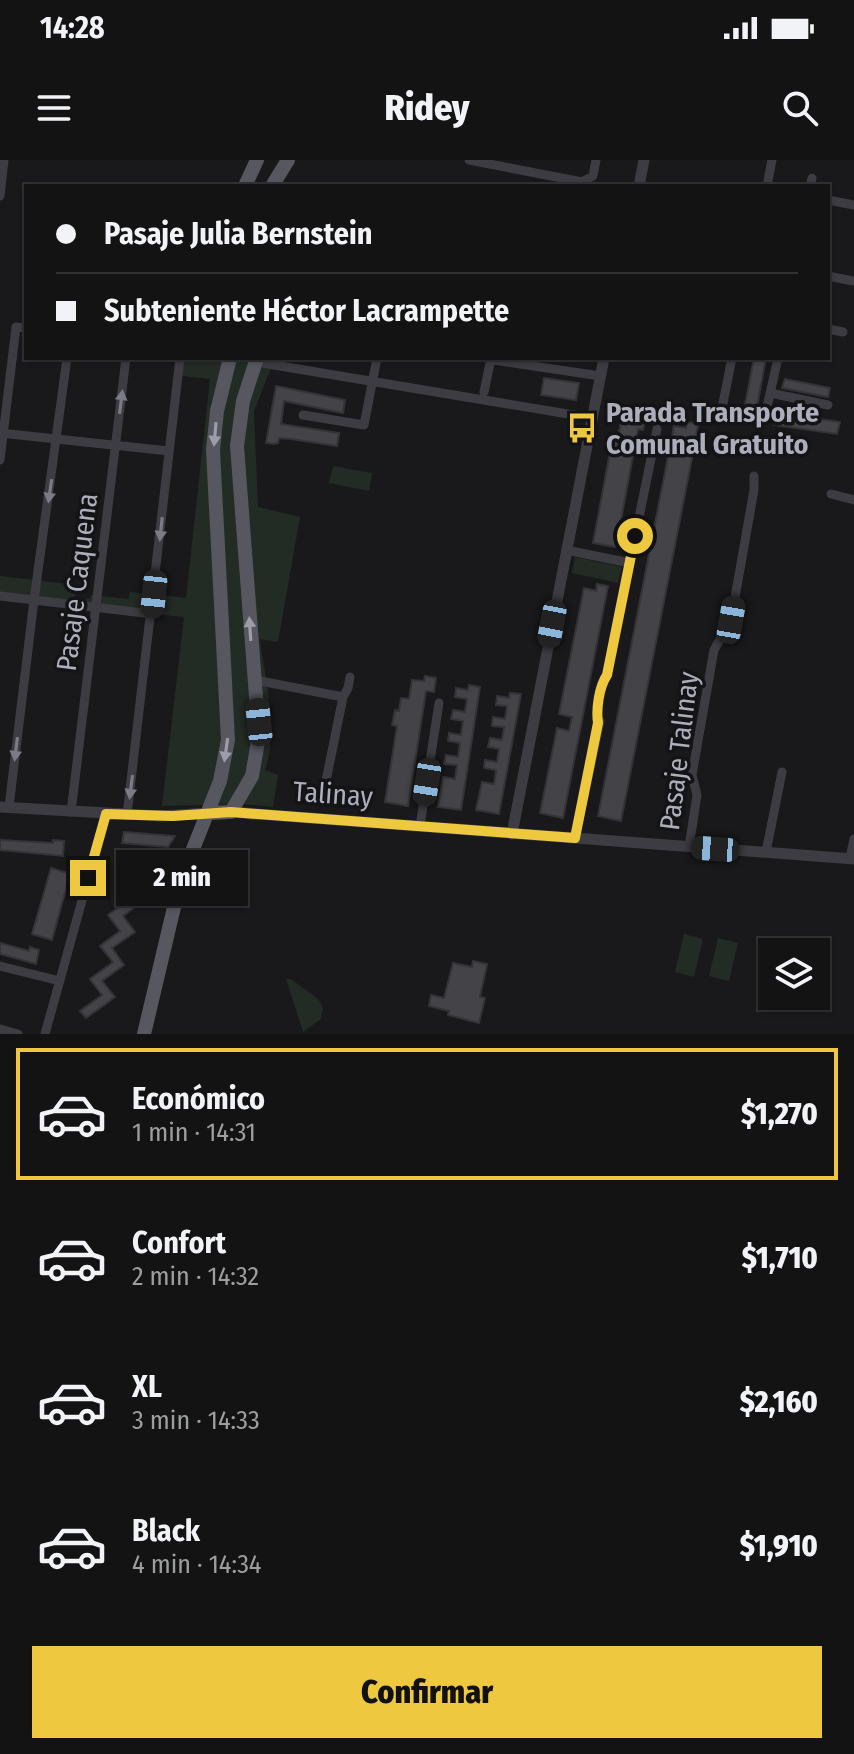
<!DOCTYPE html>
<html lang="es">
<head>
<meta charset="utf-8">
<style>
	body { margin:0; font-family:"Fira Sans Condensed",sans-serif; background:#202022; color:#f1f3f6; height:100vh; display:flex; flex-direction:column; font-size:30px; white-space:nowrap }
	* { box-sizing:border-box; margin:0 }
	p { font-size:26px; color:#9d9ea0 }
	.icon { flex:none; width:44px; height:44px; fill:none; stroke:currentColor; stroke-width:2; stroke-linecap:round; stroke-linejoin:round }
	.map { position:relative; height:874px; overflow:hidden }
	.side { display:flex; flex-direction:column; background:#131314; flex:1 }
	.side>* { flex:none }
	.hud { position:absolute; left:24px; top:24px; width:806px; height:176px; border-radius:0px; box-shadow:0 2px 6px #0004,0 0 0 2px #323234; display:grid; align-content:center; height:176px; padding:0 32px; background:#131314 }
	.tools { position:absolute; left:758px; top:778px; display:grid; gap:16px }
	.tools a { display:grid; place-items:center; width:72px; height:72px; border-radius:0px; background:#131314; box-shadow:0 2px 6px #0004,0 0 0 2px #323234; font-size:40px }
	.end { position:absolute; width:36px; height:36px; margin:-18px; border:10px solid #eec83e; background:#111; box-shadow:0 0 0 4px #111 }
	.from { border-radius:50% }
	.bubble { position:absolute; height:56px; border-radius:0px; background:#131314; box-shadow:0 2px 6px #0004,0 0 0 2px #323234; font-size:26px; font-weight:800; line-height:56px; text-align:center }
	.car { position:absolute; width:24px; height:48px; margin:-24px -12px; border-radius:10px; box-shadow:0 0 6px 2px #0007; background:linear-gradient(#222 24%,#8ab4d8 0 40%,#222 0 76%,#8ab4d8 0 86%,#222 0) }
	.hud b { display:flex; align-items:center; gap:28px; height:76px; font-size:30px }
	.hud b+b { border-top:2px solid #323234 }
	.hud i { width:20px; height:20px; background:#f1f3f6 }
	ul { padding:14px 0 0; list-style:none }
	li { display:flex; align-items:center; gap:24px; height:132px; margin:0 16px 12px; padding:0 16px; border:4px solid transparent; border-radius:0px }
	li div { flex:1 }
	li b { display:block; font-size:30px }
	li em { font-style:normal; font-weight:800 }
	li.on { border-color:#eec83e }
	li>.icon { width:72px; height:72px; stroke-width:1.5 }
	.cta { display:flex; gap:16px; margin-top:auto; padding:16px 32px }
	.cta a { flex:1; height:92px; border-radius:0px; background:#eec83e; color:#111; font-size:32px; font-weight:800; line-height:92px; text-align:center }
	.status { display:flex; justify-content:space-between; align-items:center; height:56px; padding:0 40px; background:#131314; direction:ltr }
	.status svg { height:22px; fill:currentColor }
	header { display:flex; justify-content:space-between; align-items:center; height:104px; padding:0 32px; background:#131314; font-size:36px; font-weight:800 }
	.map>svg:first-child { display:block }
	.green { fill:#232b25 }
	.building { fill:#444448; stroke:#343337; stroke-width:2 }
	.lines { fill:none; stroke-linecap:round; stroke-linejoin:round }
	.minor { stroke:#3c3c42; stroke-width:9 }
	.tertiary { stroke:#3c3c42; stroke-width:11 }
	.primary { stroke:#56575f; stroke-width:14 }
	.oneway { fill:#7a7b85 }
	.oneway2 { fill:#9b9da9 }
	.route { stroke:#eec83e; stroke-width:10 }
	.labels { text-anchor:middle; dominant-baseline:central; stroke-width:7; stroke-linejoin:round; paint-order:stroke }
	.poi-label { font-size:28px; font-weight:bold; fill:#acafbb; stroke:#141416; text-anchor:start }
	.street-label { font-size:28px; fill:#acafbb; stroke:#141416 }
</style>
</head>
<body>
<div class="status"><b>14:28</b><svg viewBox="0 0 49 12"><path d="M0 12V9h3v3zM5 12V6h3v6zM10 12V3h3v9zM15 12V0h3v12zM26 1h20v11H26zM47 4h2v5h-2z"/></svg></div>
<header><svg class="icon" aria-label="menu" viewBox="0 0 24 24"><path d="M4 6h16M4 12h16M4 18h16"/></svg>Ridey<svg class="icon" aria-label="search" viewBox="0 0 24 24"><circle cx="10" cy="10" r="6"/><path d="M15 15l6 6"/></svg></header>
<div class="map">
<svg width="854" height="874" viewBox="0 0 854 874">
	<rect width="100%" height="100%" fill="#19191b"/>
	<path class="green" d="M183,198H275L254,251L258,347L300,357L278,482L260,479C265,521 279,569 265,610L278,615L273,647L244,644L162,646L184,457L0,438V416L77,425L75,437L90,439L91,435L128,439L130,432L186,438L210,219L182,216Z
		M333,306L372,313L369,331L329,323Z
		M575,397L622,407L618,423L572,413Z
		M684,774L703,779L694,817L675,812Z
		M718,778L738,783L729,821L709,816Z
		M286,819H291L319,840L323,848L321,859L303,872Z"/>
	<path class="building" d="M754,198H766L756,252L744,250Z
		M544,218L579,223L576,240L541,235Z
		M785,219L830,228L828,237L782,228Z
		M276,226L345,240L343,253L284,241L281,264L339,273L337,286L291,279L279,278L278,283L274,284L266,283Z
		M635,253L646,255L643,270L638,269L616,387L593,383L613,276L618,277L622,257L634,259Z
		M777,253L840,262L837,274L774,265Z
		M687,262L698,264L695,283L621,661L598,656L674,266L686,268Z
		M597,424L608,426L563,658L540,653L557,568L569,571L572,557L559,554L584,428L596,431Z
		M425,516L436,518L434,532L426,531L408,646L385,642L397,566L392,565L395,550L399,551L401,538L409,539L412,520L424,521Z
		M469,525L480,527L461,650L438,647L443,617L455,619L457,605L444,604L446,595L458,597L460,583L448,581L449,573L461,575L463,561L451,559L453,550L465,552L467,539L455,537L456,528L468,530Z
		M510,533L521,534L499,654L476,650L482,622L494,624L496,610L484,608L485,600L497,602L499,589L488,587L490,578L502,580L504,567L492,566L493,557L505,559L507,546L496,545L497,536L509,538Z
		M124,672L175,676L168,687L122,683Z
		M0,680L53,683V680L64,681L63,696L0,690Z
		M145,703L150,710L131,724L143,741L123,756L135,772L112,788L124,805L102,821L115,837L86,858L80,851L102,835L90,819L113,802L100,786L120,771L108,755L128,741L116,724Z
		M51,708L70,714L52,780L32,774Z
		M0,783L29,791L30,787L39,790L36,804L0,794Z
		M473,801L487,804L480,837L485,838L479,863L448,855L449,851L429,846L431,835L444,838L453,803L472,807Z"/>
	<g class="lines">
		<path class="minor" d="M469,0L582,22L593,16L596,0
			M767,26L772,0
			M810,26L812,18
			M0,36L4,0
			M828,40L854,45
			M828,116L853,121
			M828,169L843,172
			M256,202L592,258
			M484,232L490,203L493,200L600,216
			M770,233L828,245
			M721,253L732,198
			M303,255L364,265L377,198
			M765,256L778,198
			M0,273L169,291
			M0,300L16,167L26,168
			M831,334L854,340
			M566,390L630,403
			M0,436L152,454
			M255,520L343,537
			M598,563C596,549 599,527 607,515L657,269
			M326,621L343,537L348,528L350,517
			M9,647L34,440L67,198
			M71,652L126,198
			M127,655L180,198
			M420,666L439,543
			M575,678L600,561
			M689,687L697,635L692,615L714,490L731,460L754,330V316
			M766,692L782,612
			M850,698L854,679
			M0,806L60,821
			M0,869L18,874
			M45,874L106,654"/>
		<path class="tertiary" d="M639,26L644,0
			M0,647L160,656L209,653
			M231,652L854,699
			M512,674L604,198"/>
		<path class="primary" d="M245,26L257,0
			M272,26L288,0
			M209,653L231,652L252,616L259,576L237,286L243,241L257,198
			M144,874L180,722L220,621L228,580L213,290L217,251L230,198"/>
	</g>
	<defs><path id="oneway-solid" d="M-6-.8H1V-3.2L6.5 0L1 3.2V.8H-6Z" transform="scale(2)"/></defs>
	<g class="oneway">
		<use href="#oneway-solid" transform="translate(121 242) rotate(-83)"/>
		<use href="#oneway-solid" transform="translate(50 331) rotate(98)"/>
		<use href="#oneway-solid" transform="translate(161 369) rotate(96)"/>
		<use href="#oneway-solid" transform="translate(16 589) rotate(97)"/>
		<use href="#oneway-solid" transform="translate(131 627) rotate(97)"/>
	</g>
	<g class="oneway2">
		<use href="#oneway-solid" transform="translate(215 274) rotate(95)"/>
		<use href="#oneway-solid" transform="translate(250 469) rotate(-94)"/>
		<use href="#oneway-solid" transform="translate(226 590) rotate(98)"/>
	</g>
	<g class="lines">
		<path class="route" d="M88,718L106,654L173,656L231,652L575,678L598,563C596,549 599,527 607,515L635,376"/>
	</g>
	<defs>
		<g id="bus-bare" transform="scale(2.4)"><path d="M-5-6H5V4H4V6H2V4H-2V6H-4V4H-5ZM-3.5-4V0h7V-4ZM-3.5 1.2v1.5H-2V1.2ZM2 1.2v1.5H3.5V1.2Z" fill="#eec83e" stroke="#141416" stroke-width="2.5" paint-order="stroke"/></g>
	</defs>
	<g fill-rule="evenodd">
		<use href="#bus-bare" x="582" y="268"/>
	</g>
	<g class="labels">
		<g class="poi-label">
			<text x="606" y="252">Parada Transporte<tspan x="606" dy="32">Comunal Gratuito</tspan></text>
		</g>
		<g class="street-label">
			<text transform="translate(77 422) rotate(-83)">Pasaje Caquena</text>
			<text transform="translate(679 591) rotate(-83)">Pasaje Talinay</text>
			<text transform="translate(333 634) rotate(4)">Talinay</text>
		</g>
	</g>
</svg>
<div class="tools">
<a><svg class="icon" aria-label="layers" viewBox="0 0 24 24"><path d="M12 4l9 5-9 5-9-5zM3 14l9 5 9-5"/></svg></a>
</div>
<i class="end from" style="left:635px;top:376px"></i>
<i class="end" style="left:88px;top:718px"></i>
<div class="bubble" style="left:116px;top:690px;width:132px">2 min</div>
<i class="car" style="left:154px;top:434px;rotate:186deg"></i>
<i class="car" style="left:731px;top:460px;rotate:10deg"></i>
<i class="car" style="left:552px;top:464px;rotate:191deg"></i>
<i class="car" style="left:259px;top:562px;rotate:354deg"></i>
<i class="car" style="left:427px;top:622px;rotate:189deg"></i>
<i class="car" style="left:715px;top:689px;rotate:274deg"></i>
<div class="hud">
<b><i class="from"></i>Pasaje Julia Bernstein</b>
<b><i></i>Subteniente Héctor Lacrampette</b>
</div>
</div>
<section class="side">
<ul>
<li class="on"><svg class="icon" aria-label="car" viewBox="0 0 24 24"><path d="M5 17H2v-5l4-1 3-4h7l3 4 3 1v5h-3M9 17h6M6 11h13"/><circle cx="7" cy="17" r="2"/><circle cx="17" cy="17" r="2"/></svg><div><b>Económico</b><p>1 min · 14:31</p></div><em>$1,270</em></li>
<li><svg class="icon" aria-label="car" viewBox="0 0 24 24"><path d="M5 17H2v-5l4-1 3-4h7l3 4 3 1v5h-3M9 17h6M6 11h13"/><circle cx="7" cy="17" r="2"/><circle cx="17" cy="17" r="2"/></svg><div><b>Confort</b><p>2 min · 14:32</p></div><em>$1,710</em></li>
<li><svg class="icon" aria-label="car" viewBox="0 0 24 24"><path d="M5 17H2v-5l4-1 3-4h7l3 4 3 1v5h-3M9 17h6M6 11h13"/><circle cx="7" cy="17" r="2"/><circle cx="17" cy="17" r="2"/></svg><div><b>XL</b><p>3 min · 14:33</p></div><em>$2,160</em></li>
<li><svg class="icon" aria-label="car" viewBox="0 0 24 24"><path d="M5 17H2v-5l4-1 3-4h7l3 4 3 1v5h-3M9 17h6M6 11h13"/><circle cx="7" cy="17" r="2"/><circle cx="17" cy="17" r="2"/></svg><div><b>Black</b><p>4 min · 14:34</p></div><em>$1,910</em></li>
</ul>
<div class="cta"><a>Confirmar</a></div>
</section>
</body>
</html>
